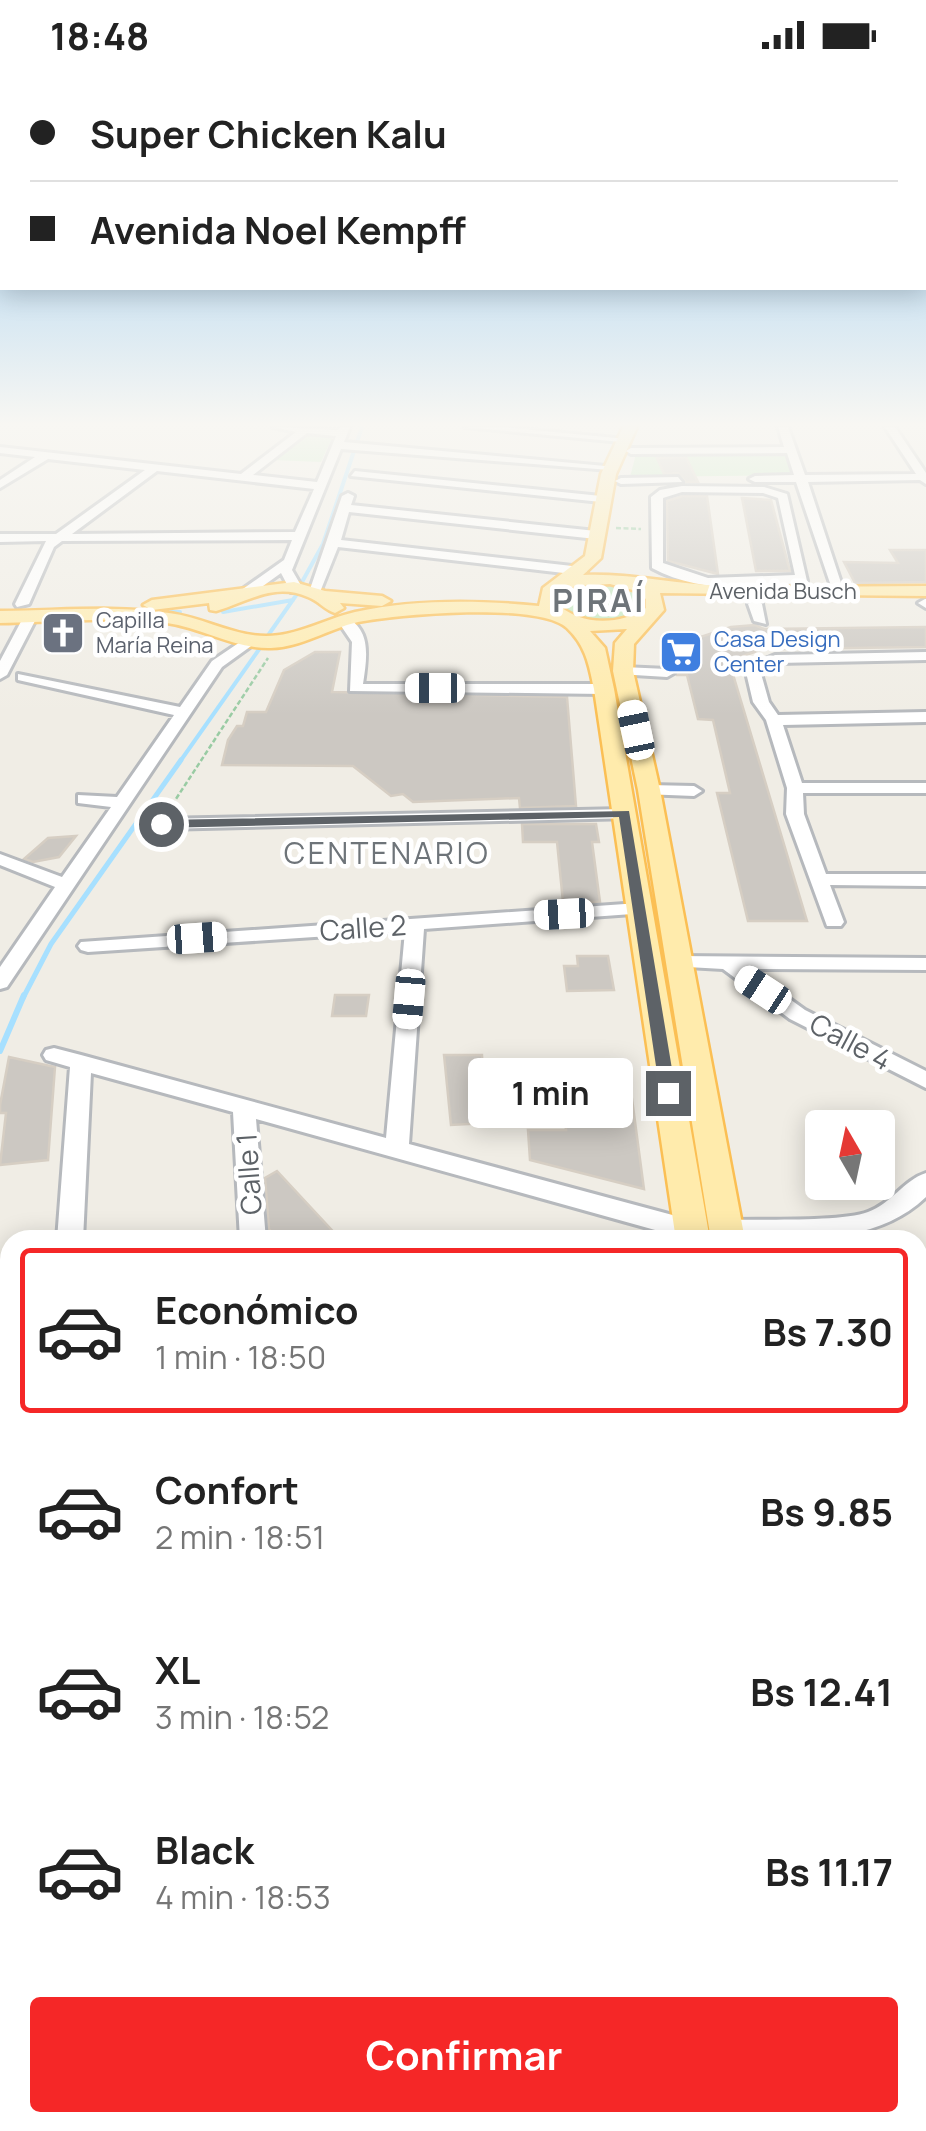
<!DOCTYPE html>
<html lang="es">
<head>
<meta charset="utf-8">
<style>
	body { margin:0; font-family:Manrope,sans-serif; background:#f6f6f6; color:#222; height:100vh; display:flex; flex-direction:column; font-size:38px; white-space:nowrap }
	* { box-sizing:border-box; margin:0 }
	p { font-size:32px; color:#767676 }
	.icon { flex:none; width:55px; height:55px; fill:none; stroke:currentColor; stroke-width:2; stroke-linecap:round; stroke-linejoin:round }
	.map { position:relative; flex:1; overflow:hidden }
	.drawer { position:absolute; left:0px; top:1160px; width:928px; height:902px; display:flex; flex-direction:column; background:#fff; border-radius:30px 30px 0 0; box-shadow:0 5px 25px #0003 }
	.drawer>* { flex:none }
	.top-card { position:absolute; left:0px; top:0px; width:928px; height:220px; box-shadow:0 5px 25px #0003; display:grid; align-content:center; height:220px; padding:0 30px; background:#fff }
	.needle { width:65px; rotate:351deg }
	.tools { position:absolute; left:805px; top:1040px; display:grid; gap:20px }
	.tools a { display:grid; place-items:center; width:90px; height:90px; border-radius:10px; background:#fff; box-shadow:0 5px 25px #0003; font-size:50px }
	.end { position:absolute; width:45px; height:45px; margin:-22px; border:12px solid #5d6267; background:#fff; box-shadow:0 0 0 5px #fff }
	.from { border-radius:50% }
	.bubble { position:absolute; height:70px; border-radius:10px; background:#fff; box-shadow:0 5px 25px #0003; font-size:32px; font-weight:700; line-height:70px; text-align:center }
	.car { position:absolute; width:30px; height:60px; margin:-30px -15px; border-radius:12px; box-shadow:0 0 8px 2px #0007; background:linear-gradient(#fff 24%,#345 0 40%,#fff 0 76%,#345 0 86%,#fff 0) }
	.top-card b { display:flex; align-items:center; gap:35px; height:95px; font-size:38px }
	.top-card b+b { border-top:2px solid #e0e0e0 }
	.top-card i { width:25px; height:25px; background:#222 }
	ul { padding:18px 0 0; list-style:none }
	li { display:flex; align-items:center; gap:30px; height:165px; margin:0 20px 15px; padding:0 10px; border:5px solid transparent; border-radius:10px }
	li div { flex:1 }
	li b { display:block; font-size:38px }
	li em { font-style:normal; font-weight:700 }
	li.current { border-color:#f52727 }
	li>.icon { width:90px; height:90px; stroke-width:1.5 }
	.action { display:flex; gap:20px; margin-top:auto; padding:20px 30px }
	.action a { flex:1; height:115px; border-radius:10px; background:#f52727; color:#fff; font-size:40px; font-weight:700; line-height:115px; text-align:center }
	.status { display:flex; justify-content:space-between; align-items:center; height:70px; padding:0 50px; background:#fff; direction:ltr }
	.status svg { height:28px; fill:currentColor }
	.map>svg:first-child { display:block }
	.green { fill:#c4e9c0 }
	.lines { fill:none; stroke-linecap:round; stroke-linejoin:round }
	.stream-far2 { stroke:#a7e0ff; stroke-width:4 }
	.stream-far1 { stroke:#a7e0ff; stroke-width:5 }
	.stream { stroke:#a7e0ff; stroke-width:6 }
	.building { fill:#ccc8c2; stroke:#d6cec3; stroke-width:2.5 }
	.minor-casing { stroke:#b6b9bd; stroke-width:6 }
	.major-casing { stroke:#fbbf54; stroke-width:5 }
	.path { stroke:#99cba3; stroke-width:2.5; stroke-dasharray:5 2.5; stroke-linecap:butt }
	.minor { fill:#fff; fill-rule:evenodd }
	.major { fill:#ffebac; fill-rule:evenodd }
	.route { fill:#5d6267 }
	.labels { text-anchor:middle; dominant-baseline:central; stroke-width:9; stroke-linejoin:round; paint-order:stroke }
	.far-street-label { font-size:22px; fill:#5d6267; stroke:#fff }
	.far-worship-label { font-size:22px; fill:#5b616d; stroke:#fff; text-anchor:start }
	.far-shop-label { font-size:22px; fill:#366cbe; stroke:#fff; text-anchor:start }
	.street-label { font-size:28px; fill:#5d6267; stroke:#fff }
	.neighbourhood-label { font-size:30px; letter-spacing:2.5px; fill:#6e7479; stroke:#fff }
	.far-district-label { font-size:32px; font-weight:bold; letter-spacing:2.5px; fill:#6e7479; stroke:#fff }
</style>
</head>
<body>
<div class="status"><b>18:48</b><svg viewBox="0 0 49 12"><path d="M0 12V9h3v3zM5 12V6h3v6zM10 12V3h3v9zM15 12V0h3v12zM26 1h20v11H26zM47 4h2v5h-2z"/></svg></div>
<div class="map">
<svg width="926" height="2061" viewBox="0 0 926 2061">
	<rect width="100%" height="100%" fill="#f0ede5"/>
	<path class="green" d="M309,363L332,368L321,392L271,390Z
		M730,381L788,383L796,405L630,407L636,384L642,382L726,385Z
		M582,514H611L642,526L645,533L642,539C619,554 582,553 561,535L559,528L563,523Z"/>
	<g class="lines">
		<path class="stream-far2" d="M302,512L323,474L362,357
			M151,542H180
			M223,542L293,530
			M269,564L297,524
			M179,693L260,578"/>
		<path class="stream-far1" d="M23,928L51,874L181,690"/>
		<path class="stream" d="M0,981L24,925"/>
	</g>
	<path class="building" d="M686,387L698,412H686L678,403L664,404L657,388Z
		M683,426H707L718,504L668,491L667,431Z
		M742,428L771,430L790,501H756Z
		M890,480H926V512L855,513L844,492L898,493Z
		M755,555L764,559L926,557V577L776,579L774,575L729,591L807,851H748L717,723H730L713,650L698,649L687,605H677L674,599L677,585L691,570L731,557Z
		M315,582H340L332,622L567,627L576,736L520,738L519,728L413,732L403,724L391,726L353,696L222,695L228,670L237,656H243L247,642H266L284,600Z
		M522,754H596L599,772H592L600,832H563L557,772H523Z
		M76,766L59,787L33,792L24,789L48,768Z
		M577,886H608L614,920L567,921L564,896H578Z
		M335,925H369L366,946H332Z
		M444,985H482L484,1024L501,1023L505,1052L451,1055Z
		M9,987L55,997L48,1090L0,1095L6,1043H0V1035Z
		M585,999H628L644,1119L530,1090L528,1060H566L563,1028H588Z
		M277,1101L341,1170H278L269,1159L265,1108Z"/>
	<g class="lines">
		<g class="minor-casing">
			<path id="minor" d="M273,357L338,360L340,357H350L344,372L616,397L610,400L341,379L292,500L303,519L301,522H291L281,503L252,524L240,521L284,490L292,470L62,471L54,477L29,534L17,537L15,534L46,471L0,472V464H56L145,400L48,389L0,418V410L35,387L0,383V377L241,404L296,362ZM307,363L336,366L317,412L253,405ZM157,401L314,419L295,462L72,464Z
				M465,357H504L626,369L621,372Z
				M778,357H788L805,405L916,404L885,357H895L926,403V414L920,410L808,412L845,525L833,522L796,412H755L749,409L755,406L794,405L787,383L631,384L626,381L631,378L784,377Z
				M355,401L601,426L607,429L601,432L351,406Z
				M678,407L682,412L621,414L615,411L621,408Z
				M682,416L764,417L787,424L807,511C757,520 698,523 652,498L651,427L660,420ZM682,422L763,423L778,428L795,505L708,508L663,493V428Z
				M348,423L354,426L351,435L596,461L602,465L596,469L349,442L341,470L581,497L587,501L581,505L338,477L320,522L308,525L342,426Z
				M925,529H926V538L918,533Z
				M755,530L762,534L766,554L754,551L748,534Z
				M25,544L37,547L7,605L0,609V591Z
				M344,546C372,559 367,587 363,614H604L612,619L604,624L350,621L352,572L337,550Z
				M246,568L258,571L222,597L7,917L0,919V897L55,817L0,795V784L62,807L111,737L78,733V725L117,727L174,645L18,610V604L180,637L212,591Z
				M926,582V590L777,593L760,600L769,632L778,645L926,642V652L783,655L802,713H926V723H803L804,744L826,804H926V816L830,815L844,852L841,856H827L786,744L787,718L766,650L753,632L745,598L775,585Z
				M623,597L667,599L674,603L667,607L618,604L616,601Z
				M649,715L694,716L702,721L694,726L643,724L641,720Z
				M625,739L631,740V748L161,759L152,754L161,749Z
				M639,833L649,839L646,843L424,859L409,1074L691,1150L700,1153L703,1160L700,1167L691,1170L256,1049L266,1170H240L233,1042L91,1003L83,1170H57L70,997L46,990L43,985L46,980L54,978L81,985L386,1068L405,861L88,882L81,880L78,876L81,872Z
				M677,886L926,888V900L748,899L805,940L926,1001V1018L790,949L723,899L670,896L667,892Z
				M926,1103V1127C873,1178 795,1167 727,1170L718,1167L715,1160L718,1153L727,1150C759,1149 842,1152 868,1142C891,1134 904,1110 926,1103Z
				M926,1483V1522L918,1525V1486Z
				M10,2032V2052H30L31,2061H0V2036Z
				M297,2052H337L338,2061H296Z"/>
		</g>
		<g class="major-casing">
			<path id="major" d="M623,357H637L616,404L601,488L583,505C629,503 676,514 723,516C790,518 858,516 926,516V526L660,523L664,540L634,574L633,601L660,720L745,1170H711L638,720L613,601L615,573L627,559L590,561L605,578L614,619L710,1170H676L594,619C589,595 586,576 567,558C539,532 397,544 358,552C328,559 302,577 271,578C235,579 202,558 167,553C112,546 55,552 0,553V541C56,541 114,535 169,543C202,547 233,566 266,566C297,566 325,549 355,542C415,529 478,530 539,536L543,518L585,486L601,404ZM610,514L633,520L646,529V538C619,556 579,556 555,532L557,525L575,516Z
				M294,512L325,521L382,526L391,531L382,536L340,533L344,538L335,543C325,540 319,531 308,527C274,512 247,532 216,541L210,540L209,533L152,540L143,535L152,530Z
				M918,2031L926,2034V2061H874L871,2052H918Z
				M760,2052H832L829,2061H757Z"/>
		</g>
		<path class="path" d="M616,458L641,459
			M172,735L268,588"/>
		<use href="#minor" class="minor"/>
		<use href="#major" class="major"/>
	</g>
	<linearGradient id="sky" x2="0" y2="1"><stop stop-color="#8ec6f1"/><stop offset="0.55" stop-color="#f8f7f3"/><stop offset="1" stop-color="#f8f7f3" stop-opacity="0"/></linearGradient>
	<rect width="926" height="645" fill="url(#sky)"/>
	<path class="route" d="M629,741L676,1023L668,1029L660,1023L619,747L161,758L155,754L161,750Z"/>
	<defs>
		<g id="church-square" transform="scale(2.25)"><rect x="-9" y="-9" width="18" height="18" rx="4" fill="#6b7280" stroke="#fff"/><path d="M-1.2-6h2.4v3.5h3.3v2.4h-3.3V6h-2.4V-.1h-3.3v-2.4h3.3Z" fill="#fff"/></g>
		<g id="supermarket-square" transform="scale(2.25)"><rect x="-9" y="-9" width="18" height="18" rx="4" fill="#3f7fe0" stroke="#fff"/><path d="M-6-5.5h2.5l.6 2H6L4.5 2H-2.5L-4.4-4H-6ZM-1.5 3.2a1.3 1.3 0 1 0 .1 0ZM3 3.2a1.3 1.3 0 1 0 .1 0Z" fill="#fff"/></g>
	</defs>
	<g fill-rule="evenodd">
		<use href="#church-square" x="63" y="563"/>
		<use href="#supermarket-square" x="681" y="582"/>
	</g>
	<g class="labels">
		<g class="far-street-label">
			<text x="783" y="521">Avenida Busch</text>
		</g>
		<g class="far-worship-label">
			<text x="96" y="550">Capilla<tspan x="96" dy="25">María Reina</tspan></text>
		</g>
		<g class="far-shop-label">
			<text x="714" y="569">Casa Design<tspan x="714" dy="25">Center</tspan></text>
		</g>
		<g class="street-label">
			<text transform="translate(363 857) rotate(-4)">Calle 2</text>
			<text transform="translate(851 971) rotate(28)">Calle 4</text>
			<text transform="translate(248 1104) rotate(-94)">Calle 1</text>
		</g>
		<g class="neighbourhood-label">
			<text x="387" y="782">CENTENARIO</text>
		</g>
		<g class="far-district-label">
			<text x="599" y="530">PIRAÍ</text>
		</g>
	</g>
</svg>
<div class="tools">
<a><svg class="needle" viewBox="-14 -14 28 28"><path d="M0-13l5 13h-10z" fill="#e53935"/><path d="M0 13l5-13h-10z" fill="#767676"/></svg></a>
</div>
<i class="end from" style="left:161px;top:754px"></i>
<i class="end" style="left:668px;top:1023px"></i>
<div class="bubble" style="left:468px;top:988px;width:165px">1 min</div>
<i class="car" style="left:435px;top:618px;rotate:270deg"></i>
<i class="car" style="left:636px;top:660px;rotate:348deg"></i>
<i class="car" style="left:564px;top:844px;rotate:267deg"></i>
<i class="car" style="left:197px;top:868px;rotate:86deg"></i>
<i class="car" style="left:763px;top:920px;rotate:303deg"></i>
<i class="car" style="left:409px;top:929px;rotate:185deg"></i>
<div class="top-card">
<b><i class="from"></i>Super Chicken Kalu</b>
<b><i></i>Avenida Noel Kempff</b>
</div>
<section class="drawer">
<ul>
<li class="current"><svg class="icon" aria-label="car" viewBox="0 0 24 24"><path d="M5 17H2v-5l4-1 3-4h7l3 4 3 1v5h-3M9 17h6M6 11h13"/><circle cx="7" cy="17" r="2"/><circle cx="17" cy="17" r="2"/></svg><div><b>Económico</b><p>1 min · 18:50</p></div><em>Bs 7.30</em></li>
<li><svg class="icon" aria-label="car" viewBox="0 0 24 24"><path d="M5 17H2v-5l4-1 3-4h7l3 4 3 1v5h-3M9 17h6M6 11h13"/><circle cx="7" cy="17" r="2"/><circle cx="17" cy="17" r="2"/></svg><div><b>Confort</b><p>2 min · 18:51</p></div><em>Bs 9.85</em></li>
<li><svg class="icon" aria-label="car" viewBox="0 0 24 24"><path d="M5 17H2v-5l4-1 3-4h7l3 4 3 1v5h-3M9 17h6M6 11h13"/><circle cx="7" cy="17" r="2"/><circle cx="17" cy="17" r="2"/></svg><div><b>XL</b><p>3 min · 18:52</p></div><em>Bs 12.41</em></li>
<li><svg class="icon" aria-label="car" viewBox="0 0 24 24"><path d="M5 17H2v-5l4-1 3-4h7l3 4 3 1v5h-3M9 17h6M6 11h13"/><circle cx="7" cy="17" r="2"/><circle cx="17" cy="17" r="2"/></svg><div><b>Black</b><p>4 min · 18:53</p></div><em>Bs 11.17</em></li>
</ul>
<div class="action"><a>Confirmar</a></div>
</section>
</div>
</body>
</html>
